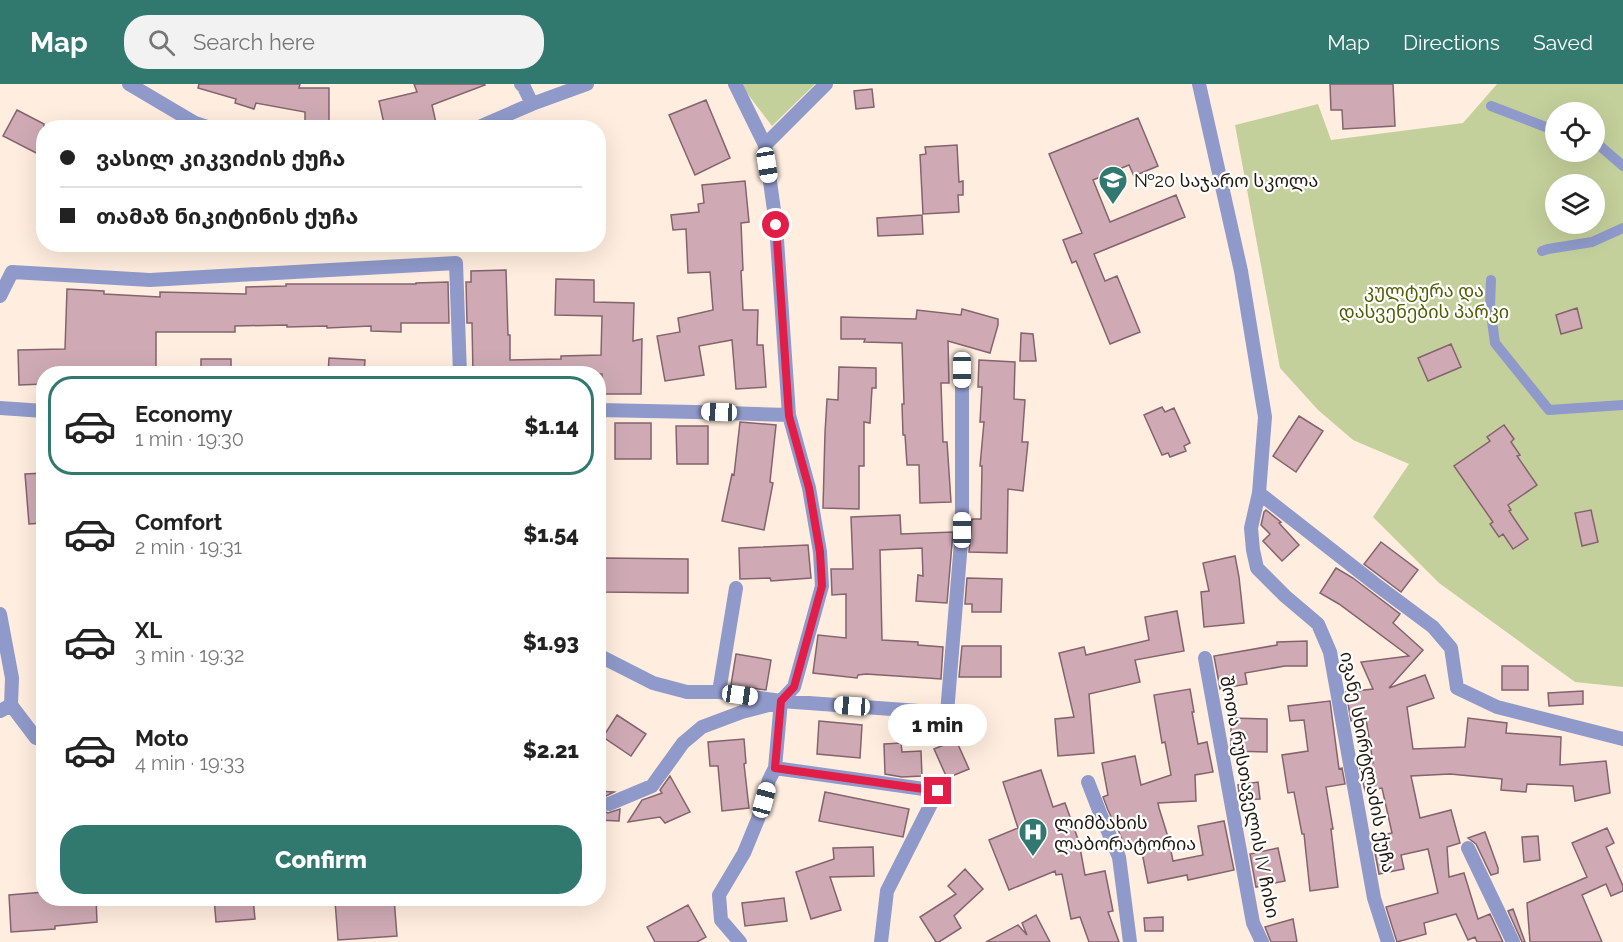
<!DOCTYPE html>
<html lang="en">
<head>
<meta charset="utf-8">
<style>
	body { margin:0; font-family:Raleway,"Noto Sans Georgian",sans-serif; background:#f2f2f2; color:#222; height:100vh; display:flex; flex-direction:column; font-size:22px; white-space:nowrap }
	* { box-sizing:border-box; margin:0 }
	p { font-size:20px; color:#767676 }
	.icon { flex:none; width:33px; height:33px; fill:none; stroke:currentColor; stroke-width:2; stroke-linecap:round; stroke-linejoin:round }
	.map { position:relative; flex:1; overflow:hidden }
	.side { position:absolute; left:36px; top:282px; width:570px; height:540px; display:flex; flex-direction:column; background:#fff; border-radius:24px; box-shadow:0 6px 24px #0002 }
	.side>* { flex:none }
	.banner { position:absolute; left:36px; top:36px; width:570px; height:132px; border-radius:24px; box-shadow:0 6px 24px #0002; display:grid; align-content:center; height:132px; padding:0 24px; background:#fff }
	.fabs { position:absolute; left:1545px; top:18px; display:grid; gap:12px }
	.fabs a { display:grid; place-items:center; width:60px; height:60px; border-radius:50%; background:#fff; box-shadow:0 6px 24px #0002; font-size:30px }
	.end { position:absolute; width:27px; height:27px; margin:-14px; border:8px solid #e11d48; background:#fff; box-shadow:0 0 0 3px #fff }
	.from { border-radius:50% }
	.bubble { position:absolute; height:42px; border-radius:21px; background:#fff; box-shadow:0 6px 24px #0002; font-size:20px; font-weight:800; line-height:42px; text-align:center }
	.car { position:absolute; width:18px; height:36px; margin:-18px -9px; border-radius:8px; box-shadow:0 0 4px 2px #0007; background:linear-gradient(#fff 24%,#345 0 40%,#fff 0 76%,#345 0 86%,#fff 0) }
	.banner b { display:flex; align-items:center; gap:21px; height:57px; font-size:22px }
	.banner b+b { border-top:2px solid #e0e0e0 }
	.banner i { width:15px; height:15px; background:#222 }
	ul { padding:10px 0 0; list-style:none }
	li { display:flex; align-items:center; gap:18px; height:99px; margin:0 12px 9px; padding:0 12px; border:3px solid transparent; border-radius:24px }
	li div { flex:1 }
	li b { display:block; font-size:22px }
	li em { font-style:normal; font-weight:800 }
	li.on { border-color:#31786f }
	li>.icon { width:54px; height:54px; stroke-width:1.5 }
	.primary-button { display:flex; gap:12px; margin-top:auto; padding:12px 24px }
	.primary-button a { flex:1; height:69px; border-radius:24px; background:#31786f; color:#fff; font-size:24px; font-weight:800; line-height:69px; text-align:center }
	header { display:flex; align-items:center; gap:36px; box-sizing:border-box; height:84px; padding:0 30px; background:#31786f; color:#fff }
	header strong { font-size:28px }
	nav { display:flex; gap:33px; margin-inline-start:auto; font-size:21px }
	.search { width:420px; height:54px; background:#f2f2f2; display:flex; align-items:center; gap:15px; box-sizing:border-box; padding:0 21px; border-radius:24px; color:#767676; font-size:22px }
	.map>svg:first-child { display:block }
	.green { fill:#c4d09b; fill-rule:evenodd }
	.building { fill:#cfaab5; stroke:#84636d; stroke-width:1.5 }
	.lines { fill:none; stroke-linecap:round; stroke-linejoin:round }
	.pedestrian { stroke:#8f9aca; stroke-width:10 }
	.minor { stroke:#8f9aca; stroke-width:14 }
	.route { stroke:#e11d48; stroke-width:8 }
	.labels { text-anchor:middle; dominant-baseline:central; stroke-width:4.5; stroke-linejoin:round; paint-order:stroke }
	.poi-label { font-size:18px; fill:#21180f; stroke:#fff; text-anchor:start }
	.park-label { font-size:18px; fill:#4f5c00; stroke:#fff }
	.street-label { font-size:18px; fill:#21180f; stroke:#fff }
</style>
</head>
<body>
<header>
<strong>Map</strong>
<div class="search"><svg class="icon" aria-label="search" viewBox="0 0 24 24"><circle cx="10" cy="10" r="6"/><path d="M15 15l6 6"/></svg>Search here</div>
<nav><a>Map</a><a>Directions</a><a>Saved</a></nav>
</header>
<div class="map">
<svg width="1623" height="858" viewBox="0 0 1623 858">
	<rect width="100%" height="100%" fill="#ffeedf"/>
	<path class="green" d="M740,0H815L772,42Z
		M1497,0H1623V603L1575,598L1439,499L1373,433L1409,380L1353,356L1318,326L1280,284L1235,41L1318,20L1331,56L1463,39ZM1556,28H1594V68H1556ZM1556,100H1594V140H1556Z"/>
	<path class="building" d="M199,0H300L299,4H329V44H305V28L256,19L254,25L235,19L236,15L198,4Z
		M414,0H484L485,1L432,21L436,39L415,44H385L379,17L417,8Z
		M1330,0H1393L1395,42L1343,45L1342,26H1331Z
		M872,5L874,23L856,25L854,7Z
		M706,16L730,74L695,91L669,31Z
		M17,26L44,40V73L3,52Z
		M1138,34L1158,82L1134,92L1129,81L1093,96L1110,138L1176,111L1185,133L1094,170L1105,197L1117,192L1140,248L1110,260L1076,177L1072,179L1063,156L1082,149L1049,70Z
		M957,61L959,98L963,97V111H958L959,128L923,130L920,71L926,70L925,63Z
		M745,97L749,138L741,139L743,186L741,187L743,226H758L757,261H763L766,303L736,305L732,256L699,262L704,291L665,297L657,252L680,248L678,234L713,226L710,188L688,189L686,145L673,146L671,131L699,128L698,120L704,119L702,101Z
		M922,131L923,150L878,152L877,134Z
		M506,186L508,251H510V276L561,275V272L601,271L602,232L555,231L556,195L594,196V218L634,219L633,257L642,255L641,310H602V290H473L472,239H467L466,198H471V187Z
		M448,198L449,239H401V248L371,247V242L327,244V242L287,243V241L235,242V248H156V290H44V300L19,301L18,266L65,265L67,205L104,207V210L160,213V208L246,210V203L286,202V200H416V199Z
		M1577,224L1582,244L1561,250L1556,231Z
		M962,225L998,235V241L990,269L948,257L949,299H941L943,358H947L951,418L920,419L919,381H907L905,351H903L902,320H904L902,259L864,258L865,255H841V233L916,235L917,226L961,231Z
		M1021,249L1033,250L1036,277H1020Z
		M1451,260L1461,283L1428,297L1418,274Z
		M329,274L365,276L364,290H328Z
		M201,275H231V290H201Z
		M979,276L1015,278L1014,315L1025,316L1022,358H1028L1023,407L1008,405L1007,469L969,468L972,435H981L982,382H980L984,338H980L982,303H978Z
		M839,283L876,284V304H872L870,339L864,338V382H859V425L823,424L825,349L827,315L838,316Z
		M1162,323L1165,328L1174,324L1190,359L1184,362L1186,367L1170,373L1168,369L1162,371L1144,331Z
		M1299,332L1323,347L1296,388L1273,372Z
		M740,338L776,341L770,398L773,399L764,446L722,437L732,390L734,391Z
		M615,339H651V375H615Z
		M1504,341L1514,355L1511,358L1520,371L1517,372L1537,401L1508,421L1511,426L1509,427L1528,455L1513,465L1503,450L1499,453L1490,440L1493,438L1454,382L1490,357L1487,353Z
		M676,342H708V380H677Z
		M44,389V439L29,440L25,390Z
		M1266,426L1281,438L1279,439L1299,461L1282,477L1263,457L1270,450L1261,441L1264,428Z
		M1591,426L1598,458L1582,462L1575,429Z
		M900,431L901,450L953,448L947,519L916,517L918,491L923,492L922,464L880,466L882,556L918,558V561L943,563L941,595L866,590L858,591L857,594L813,589L818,551L846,554V510L832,511L831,485H853L851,433Z
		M1381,458L1418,486L1401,508L1364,480Z
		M808,461L811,494L771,497L770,494L740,495L739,464Z
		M1235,472L1239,493L1244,539L1204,543L1201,508L1209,507L1203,479Z
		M604,474L688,475V509L603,508Z
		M1336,484L1353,494L1400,530L1393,539L1423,566L1389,604L1425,591L1434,614L1407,623L1413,665L1465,663L1468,634L1507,639L1506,649L1561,653L1560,681L1606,677L1610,709L1575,717L1573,702L1527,700L1526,708L1501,706L1502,695L1450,690L1411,692L1420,734L1451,726L1460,759L1447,763L1449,793L1464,789L1478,835L1490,830L1503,858H1477L1475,853L1468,856L1456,830L1424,839L1426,850L1397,858L1386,823L1438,809L1428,765L1401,771L1404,785L1379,790L1372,753L1392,749L1382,704L1365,707L1359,681L1373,679L1366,635L1351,637L1346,608L1373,605L1361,578L1409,572L1339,520L1320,509Z
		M967,494L1002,495L1001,528H972V520H965Z
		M1177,527L1184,567L1135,576L1140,598L1089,610L1094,669L1058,672L1055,635L1074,633L1059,569L1084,563L1086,571L1149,556L1145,533Z
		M1307,557V582H1285L1245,589L1247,600L1220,605L1214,572L1277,561V558Z
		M962,562H1001V593H959Z
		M736,570L771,576L766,606L731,601Z
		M1502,582H1528V606H1502Z
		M1190,605L1194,628H1192L1198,660L1207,658L1213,688L1195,691L1196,717L1158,719L1159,724L1168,753L1173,777L1203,771L1198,742L1224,737L1234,786L1188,796L1187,791L1148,799L1140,758L1125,763L1115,738L1114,739L1108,726L1103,713L1108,711L1102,679L1135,672L1141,701L1171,691L1165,658L1162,659L1154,611Z
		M1583,607V620L1549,622L1548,609Z
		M1330,617L1339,685L1342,684L1345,700L1326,703L1333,745H1331L1338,803L1310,807L1304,750H1302L1294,708L1288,709L1282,671L1308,667L1304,636L1290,637L1288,622Z
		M617,631L646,650L631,672L603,653Z
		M1231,634L1267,635V668L1231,667Z
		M819,637L862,641L860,674L817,670Z
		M744,655L746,679L744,680L749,724L722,727L718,682H710L708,658Z
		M956,656L969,685L947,694L934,665Z
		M901,659L902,668L921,667L922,692L902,693L885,690L884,660Z
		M1041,686L1053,723L1065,719L1079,758L1085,791L1105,787L1113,827L1108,828L1119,858H1089L1080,833L1071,835L1062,790L1056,791L1055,787L1009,806L989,756L1018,744L1003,698Z
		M670,692L690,728L665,739L660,733L628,738L642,716L662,709L660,706Z
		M1258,698L1260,715L1240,716L1238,701Z
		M598,707L614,708L602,714L600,718L601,723L603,727L608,729L620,725L619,737L598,736Z
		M825,708L909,725L903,753L819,737Z
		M1607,744L1614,759L1606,763L1623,802V807L1611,812L1606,800L1582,811L1602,858H1530L1527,819L1587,793L1572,759Z
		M1485,748L1498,784V789L1491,791L1476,760L1468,754Z
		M1538,752L1540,776L1524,778L1522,753Z
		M873,763L874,792L830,793L841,826L811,835L796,788L834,775L833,764Z
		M1278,764L1285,797L1256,803L1250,770Z
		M965,785L983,805L954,832L961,844L939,858H936L920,833L956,810L948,802Z
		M44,808V814H96L97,838L55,842V845L11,848L9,811Z
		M214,814H253L255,835L216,838Z
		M394,814L397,852L338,856L335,817Z
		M784,814L787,837L745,842L742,819Z
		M688,821L706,853L697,858H655L647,843Z
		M1513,825L1525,858H1522L1508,827Z
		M1036,831L1050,858H986L1018,841L1027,851L1022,839Z
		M1163,833V847H1145L1144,834Z
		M1293,835L1297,858H1271L1265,843Z"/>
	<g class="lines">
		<path class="pedestrian" d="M1491,22L1556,47
			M1594,60L1600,62L1623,82
			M1542,167L1548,165L1592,158L1623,144
			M1491,196L1490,222L1495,259L1549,326L1623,321"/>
		<path class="minor" d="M129,0L195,39L210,44
			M521,0L524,3L532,20
			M735,0L765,61L776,141L789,331L809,404L820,468L822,502L794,603L781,617L775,684L769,696L758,735L744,769L719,811L721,836L740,858
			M1199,0L1241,187L1265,333L1259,409L1251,444L1253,466L1257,484L1285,512L1318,540L1330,568L1374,814L1388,858
			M477,44L532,20L587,0
			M765,61L826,0
			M0,212L12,188L150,196L456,179L460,290
			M0,324L44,327
			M598,326L695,328L789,331
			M1259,409L1374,499L1433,543L1451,564L1457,604L1497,623L1623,655
			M0,530L12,594L11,621L0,627
			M598,571L653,599L687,608H719L781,617L947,629L962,446V286
			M1205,574L1253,839L1262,858
			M719,608L736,504
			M11,621L36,654L44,656
			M775,684L938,707
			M1088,698L1100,729L1119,773L1130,858
			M609,720L652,702L683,659L702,643L742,628L776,619
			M1468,764L1513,858
			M881,858L887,807L935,712"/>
	</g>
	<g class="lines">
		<path class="route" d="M776,141L789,332L809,404L820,468L822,502L794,603L781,617L775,684L938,707"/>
	</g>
	<defs>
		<g id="school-pin" transform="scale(1.5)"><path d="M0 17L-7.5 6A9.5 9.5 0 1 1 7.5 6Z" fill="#31786f" stroke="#fff"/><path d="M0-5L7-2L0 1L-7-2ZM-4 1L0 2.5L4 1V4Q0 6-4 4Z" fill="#fff"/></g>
		<g id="hospital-pin" transform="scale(1.5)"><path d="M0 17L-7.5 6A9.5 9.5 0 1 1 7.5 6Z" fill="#31786f" stroke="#fff"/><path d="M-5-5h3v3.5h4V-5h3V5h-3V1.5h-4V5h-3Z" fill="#fff"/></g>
	</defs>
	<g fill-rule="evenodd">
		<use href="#school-pin" x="1113" y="96"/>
		<use href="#hospital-pin" x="1033" y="748"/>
	</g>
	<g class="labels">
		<g class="poi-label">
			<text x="1134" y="96">№20 საჯარო სკოლა</text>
			<text x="1054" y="738">ლიმბახის<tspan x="1054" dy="21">ლაბორატორია</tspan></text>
		</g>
		<g class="park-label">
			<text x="1424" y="206">კულტურა და<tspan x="1424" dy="21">დასვენების პარკი</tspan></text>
		</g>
		<g class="street-label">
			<text transform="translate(1368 678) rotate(79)">ივანე სხირტლაძის ქუჩა</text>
			<text transform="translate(1250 713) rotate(79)">შოთა რუსთაველის IV ჩიხი</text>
		</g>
	</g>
</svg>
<div class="fabs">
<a><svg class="icon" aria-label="locate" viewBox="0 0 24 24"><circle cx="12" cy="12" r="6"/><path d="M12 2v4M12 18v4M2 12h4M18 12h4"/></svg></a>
<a><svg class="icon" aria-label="layers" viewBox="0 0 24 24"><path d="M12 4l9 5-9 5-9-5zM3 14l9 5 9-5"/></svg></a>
</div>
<i class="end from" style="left:776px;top:141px"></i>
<i class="end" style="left:938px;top:707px"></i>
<div class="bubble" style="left:888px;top:620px;width:99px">1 min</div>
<i class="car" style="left:767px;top:81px;rotate:171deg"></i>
<i class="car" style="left:962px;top:286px;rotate:180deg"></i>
<i class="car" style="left:719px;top:328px;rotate:272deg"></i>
<i class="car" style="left:962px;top:446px;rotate:0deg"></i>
<i class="car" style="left:740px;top:611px;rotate:98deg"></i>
<i class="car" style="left:852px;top:622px;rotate:274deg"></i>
<i class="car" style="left:764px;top:716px;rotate:15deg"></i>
<div class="banner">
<b><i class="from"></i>ვასილ კიკვიძის ქუჩა</b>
<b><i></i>თამაზ ნიკიტინის ქუჩა</b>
</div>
<section class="side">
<ul>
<li class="on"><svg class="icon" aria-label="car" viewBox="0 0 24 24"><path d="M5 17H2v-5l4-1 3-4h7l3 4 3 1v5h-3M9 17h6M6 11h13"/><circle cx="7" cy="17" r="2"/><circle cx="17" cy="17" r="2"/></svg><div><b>Economy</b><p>1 min · 19:30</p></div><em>$1.14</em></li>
<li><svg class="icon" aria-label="car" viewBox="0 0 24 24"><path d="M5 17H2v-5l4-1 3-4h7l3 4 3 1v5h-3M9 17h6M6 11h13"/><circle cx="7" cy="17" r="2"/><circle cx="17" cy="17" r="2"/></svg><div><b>Comfort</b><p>2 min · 19:31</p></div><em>$1.54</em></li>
<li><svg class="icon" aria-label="car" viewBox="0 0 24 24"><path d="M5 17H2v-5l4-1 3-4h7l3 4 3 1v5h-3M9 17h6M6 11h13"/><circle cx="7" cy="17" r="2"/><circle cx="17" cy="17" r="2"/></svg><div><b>XL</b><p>3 min · 19:32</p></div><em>$1.93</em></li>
<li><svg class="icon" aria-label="car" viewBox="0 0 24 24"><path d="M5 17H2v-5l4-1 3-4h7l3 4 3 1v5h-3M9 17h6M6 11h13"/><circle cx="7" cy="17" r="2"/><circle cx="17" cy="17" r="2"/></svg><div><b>Moto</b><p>4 min · 19:33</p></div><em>$2.21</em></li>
</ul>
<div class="primary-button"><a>Confirm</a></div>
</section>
</div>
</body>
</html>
